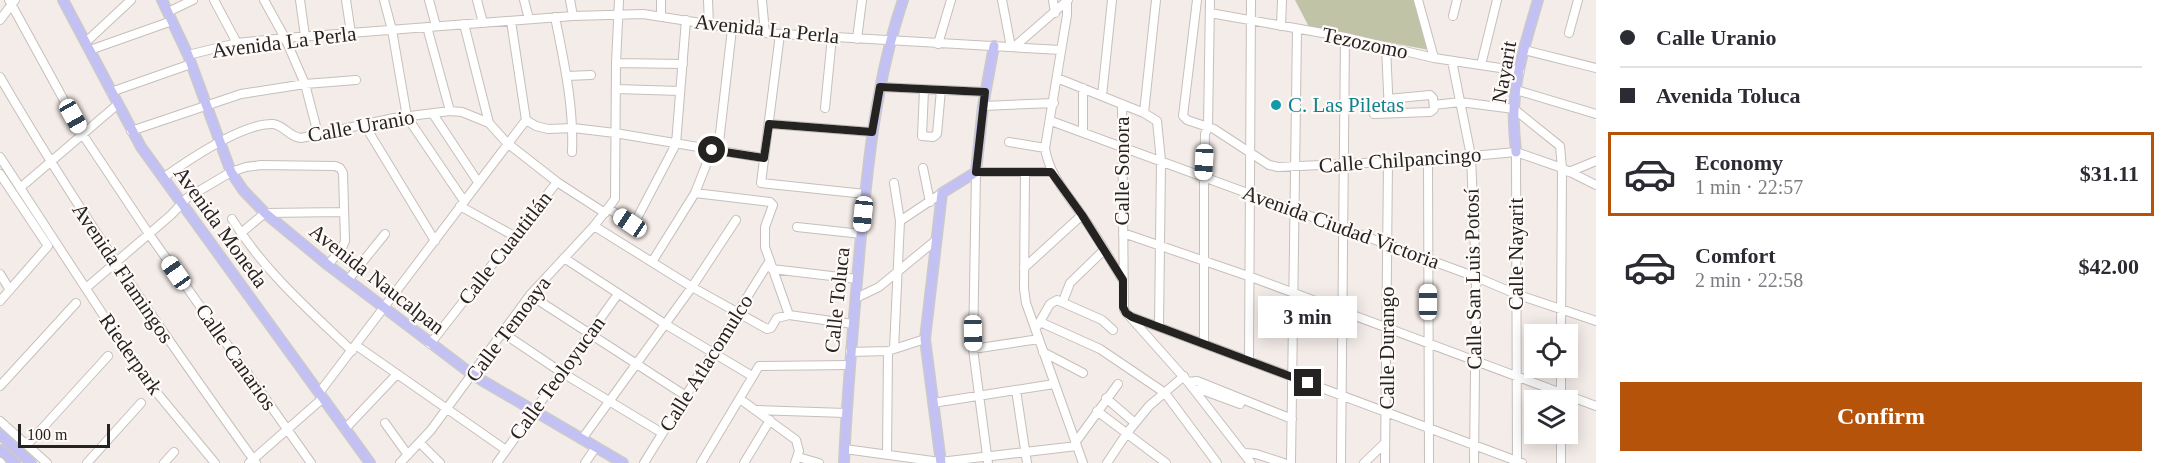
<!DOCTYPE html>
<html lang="en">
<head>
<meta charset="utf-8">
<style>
	body { margin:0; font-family:Georgia,serif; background:#f7f7f7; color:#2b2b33; height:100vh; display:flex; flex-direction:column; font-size:22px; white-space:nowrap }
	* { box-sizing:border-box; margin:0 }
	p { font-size:20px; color:#7c7c81 }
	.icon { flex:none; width:33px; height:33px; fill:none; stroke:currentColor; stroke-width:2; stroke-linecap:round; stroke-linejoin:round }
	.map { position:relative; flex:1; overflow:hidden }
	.drawer { display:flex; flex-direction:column; background:#fff; width:570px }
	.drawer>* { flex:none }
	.guide { display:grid; align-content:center; height:132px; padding:0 24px; background:#fff }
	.fabs { position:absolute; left:1524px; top:324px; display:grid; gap:12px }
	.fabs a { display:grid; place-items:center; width:54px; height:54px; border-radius:0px; background:#fff; box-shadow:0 3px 15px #0003; font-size:30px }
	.scale { position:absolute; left:18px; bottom:15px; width:92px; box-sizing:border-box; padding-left:6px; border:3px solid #252321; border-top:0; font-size:16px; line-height:21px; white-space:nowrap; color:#252321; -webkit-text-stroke:4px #fffaf8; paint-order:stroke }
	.end { position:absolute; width:27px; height:27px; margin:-14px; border:8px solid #252321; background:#fff; box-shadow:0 0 0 3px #fff }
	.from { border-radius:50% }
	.bubble { position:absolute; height:42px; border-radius:0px; background:#fff; box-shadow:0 3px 15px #0003; font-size:20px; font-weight:700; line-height:42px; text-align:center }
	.car { position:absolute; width:18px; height:36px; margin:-18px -9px; border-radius:8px; box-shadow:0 0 4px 2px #0007; background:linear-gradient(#fff 24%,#345 0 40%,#fff 0 76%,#345 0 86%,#fff 0) }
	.guide b { display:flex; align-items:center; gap:21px; height:57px; font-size:22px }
	.guide b+b { border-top:2px solid #e1e1e2 }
	.guide i { width:15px; height:15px; background:#2b2b33 }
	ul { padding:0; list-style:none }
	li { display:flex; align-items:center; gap:18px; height:84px; margin:0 12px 9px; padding:0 12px; border:3px solid transparent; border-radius:0px }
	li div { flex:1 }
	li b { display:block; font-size:22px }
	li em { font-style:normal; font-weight:700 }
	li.active { border-color:#b45309 }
	li>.icon { width:54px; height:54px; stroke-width:1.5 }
	.cta { display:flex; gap:12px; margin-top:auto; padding:12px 24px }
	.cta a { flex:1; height:69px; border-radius:0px; background:#b45309; color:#fff; font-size:24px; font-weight:700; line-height:69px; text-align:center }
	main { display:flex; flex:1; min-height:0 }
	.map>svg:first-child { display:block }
	.green { fill:#c0c3a5 }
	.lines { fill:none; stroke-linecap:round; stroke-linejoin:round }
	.minor-casing { stroke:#c6bfbb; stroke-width:10 }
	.major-casing { stroke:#cbcaca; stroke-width:12 }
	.minor { stroke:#fff; stroke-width:8 }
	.major { stroke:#c3c0f4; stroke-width:9 }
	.route { stroke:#252321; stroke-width:8 }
	.culture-dot { fill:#0f9aa8; stroke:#fffaf8; stroke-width:2 }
	.labels { text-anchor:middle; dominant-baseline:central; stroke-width:4.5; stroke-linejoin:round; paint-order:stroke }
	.street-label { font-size:21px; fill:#252321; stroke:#fffaf8 }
	.culture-label { font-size:21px; fill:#0d838f; stroke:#fffaf8; text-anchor:start }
</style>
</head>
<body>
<main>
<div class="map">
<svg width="1596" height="463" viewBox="0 0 1596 463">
	<rect width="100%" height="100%" fill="#f4ece8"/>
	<path class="green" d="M1295,0H1414L1429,50L1309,27Z"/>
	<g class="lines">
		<g class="minor-casing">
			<path id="minor" d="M9,0L83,135L149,234L311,463
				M214,0L237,43
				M264,0L285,38L305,84L318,134
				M300,0L305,36
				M346,0L351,33
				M384,0L392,30L407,117L464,201
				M429,0L436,26
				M477,0L483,23
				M524,0L529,19
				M570,0L573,16
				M661,0V15
				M708,0L709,25
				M762,0L765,33
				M1002,0L1011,47
				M1053,0L1055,13
				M1197,0L1183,116L1187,120L1214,129L1269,165L1278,167L1428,160L1516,152L1562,168L1596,185
				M1418,0L1434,58
				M1067,1V15L1045,148C1049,175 1067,193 1081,214C1096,235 1109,257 1122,279
				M168,12L193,0
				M1210,13L1345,37L1434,58L1520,71
				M1453,16L1457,0
				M555,17C564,62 574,106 572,152
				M0,20L15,0
				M511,21L526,120
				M464,24L489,123L507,143L557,182L605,213
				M1281,26L1282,0
				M427,27L450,111
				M1569,33L1578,0
				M780,34L761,183L865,194
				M857,39L862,0
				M86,42L131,0
				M938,44L951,0
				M1014,47L1068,0
				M1386,47L1389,113
				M90,50L172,21
				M1524,50L1596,68
				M188,55L237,43L285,38L573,16L643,14L765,33L1061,50
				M1452,61L1471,156L1476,277L1474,463
				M616,63L683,64
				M1481,65L1497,0
				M567,76L591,75
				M0,77C78,211 166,338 256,463
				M1057,78L1144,113L1157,121L1161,161L1159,327
				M880,87L985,92
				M1083,88V132
				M616,89L680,91
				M924,90L922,136L933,137L937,134L941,90
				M1516,90L1596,114
				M111,92L191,64
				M1102,96L1112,0
				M1122,104L1124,310L1188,382L1251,463
				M1434,105L1460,102L1514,109L1560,146L1562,168L1561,334
				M983,106L1054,103
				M825,108L832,37
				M1144,113L1156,0
				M433,114L478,182
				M1374,114L1430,112L1434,109L1433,98L1430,95L1388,99
				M526,120L536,126L548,129L573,128L615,133L764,158
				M1051,121L1476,277L1516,294L1596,321
				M364,124L435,241
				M769,124L872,132
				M131,131L241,94L305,84L356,80
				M1009,142L1045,148
				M718,151L732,29
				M1516,152L1517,463
				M0,157L143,376L215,463
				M1428,160L1429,463
				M923,168L930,202
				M1025,172L1024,289L1026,303L1083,463
				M1569,172L1596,161
				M0,174L48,246L0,301
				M163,178C187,161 243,123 273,124C284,125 289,137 301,138L394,118L450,111L462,112L489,123
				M894,183L900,221L894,349
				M20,188L118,104
				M695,193L770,202L773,205L765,227V247L789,315
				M460,206L514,236
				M608,208L630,223L635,222L676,144L686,20
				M232,219C264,271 309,310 352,351
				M900,221L942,193
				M594,226L692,287L767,329L771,328L777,318L789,315L853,324
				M797,227L862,234
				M241,233L265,213L344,212
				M1123,233L1251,277L1596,406
				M564,258L665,324L752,376
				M652,262L695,193L712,150
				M1024,268L1082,215
				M772,269L857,279
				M0,274L10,290
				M348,280L385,234
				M86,288L171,215L187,198L231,172L246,167L261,165L335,166L340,168L343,173L345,241L342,248L328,265
				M530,295L686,396
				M856,298L879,287L936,240
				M1063,301L1070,283L1104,250
				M1132,317L1522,463
				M1040,322L1100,349L1165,393L1217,463
				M1038,325L1050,304L1057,300L1102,320L1113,330
				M503,333L561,372L662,433
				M430,344L557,182
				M1204,344V177L1205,134L1208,127L1210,0
				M357,346L506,450
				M973,349L1039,339
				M850,352L888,351L925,339
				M1043,352L1083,373
				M1249,361L1251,0
				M1188,382L1197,381L1292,419
				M0,386L76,303
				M1016,390L1027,463
				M1195,390H1202L1240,404
				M319,393L526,120
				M1106,398L1135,423
				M740,399L796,440L799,451L795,463
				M1561,400V368
				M933,403L1054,384
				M758,410L846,413
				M1097,411L1166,463
				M0,421L47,463
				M385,423L408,455
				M345,429L397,374
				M582,439L692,287L736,220
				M420,443L440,463
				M1075,443L1118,384
				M27,445L108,356
				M845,449L940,462L1077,446
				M1245,453L1256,454L1284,463
				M887,454L888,351
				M798,457L819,463
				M0,462L1,463
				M87,463L141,403
				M164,463L174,452
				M249,463L323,398
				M400,463L431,430L530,295L594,226L615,199L616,63L619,0
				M497,463L618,294
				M585,463L596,447
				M644,463L769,262
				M701,463L759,366L849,365
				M744,463L770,420
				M988,463L973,349L976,172H1051
				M1107,463L1127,433L1149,406L1184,376
				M1291,463L1297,29
				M1341,463L1345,37
				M1364,463L1385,443
				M1385,463L1388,162
				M1561,463V434"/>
		</g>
		<g class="major-casing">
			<path id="major" d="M63,0L141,147L370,463
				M162,0L188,55L231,172L243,190L265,213L328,265L473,375L623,463
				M1516,152C1515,138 1513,124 1514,110C1515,73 1528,35 1538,0
				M0,434L31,463
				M0,450L15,463
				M844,463C847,390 854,318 860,246C868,162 876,80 903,0
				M941,463L925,339L942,193L976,172L983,106L994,46"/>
		</g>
		<use href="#minor" class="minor"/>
		<use href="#major" class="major"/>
	</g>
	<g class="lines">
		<path class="route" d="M712,150L764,158L769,124L872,132L880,87L985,92L976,172H1051L1082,215L1123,280V307L1126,313L1132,317L1308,383"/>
	</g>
	<circle class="culture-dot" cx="1276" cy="105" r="6"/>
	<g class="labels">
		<g class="street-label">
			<text transform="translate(767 29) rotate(6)">Avenida La Perla</text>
			<text transform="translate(284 42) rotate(-7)">Avenida La Perla</text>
			<text transform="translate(1365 43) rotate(12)">Tezozomo</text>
			<text transform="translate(1504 72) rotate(-80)">Nayarit</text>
			<text transform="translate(361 126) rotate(-10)">Calle Uranio</text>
			<text transform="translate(1400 160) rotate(-4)">Calle Chilpancingo</text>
			<text transform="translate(1122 171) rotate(-90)">Calle Sonora</text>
			<text transform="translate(221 227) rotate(54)">Avenida Moneda</text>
			<text transform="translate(1341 227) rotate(20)">Avenida Ciudad Victoria</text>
			<text transform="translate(505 248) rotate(-52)">Calle Cuautitlán</text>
			<text transform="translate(1516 254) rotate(-90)">Calle Nayarit</text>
			<text transform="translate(123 273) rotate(56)">Avenida Flamingos</text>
			<text transform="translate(377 279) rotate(38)">Avenida Naucalpan</text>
			<text transform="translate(1473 279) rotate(-91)">Calle San Luis Potosí</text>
			<text transform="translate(837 300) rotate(-84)">Calle Toluca</text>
			<text transform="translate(508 329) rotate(-53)">Calle Temoaya</text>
			<text transform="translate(1387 348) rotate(-90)">Calle Durango</text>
			<text transform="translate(131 354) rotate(55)">Riederpark</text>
			<text transform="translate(236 357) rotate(55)">Calle Canarios</text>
			<text transform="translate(706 363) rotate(-58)">Calle Atlacomulco</text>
			<text transform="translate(557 378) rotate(-54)">Calle Teoloyucan</text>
		</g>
		<g class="culture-label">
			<text x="1288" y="105">C. Las Piletas</text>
		</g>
	</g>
</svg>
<div class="fabs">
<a><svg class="icon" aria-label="locate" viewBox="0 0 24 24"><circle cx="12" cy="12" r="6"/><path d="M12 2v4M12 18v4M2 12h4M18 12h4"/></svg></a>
<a><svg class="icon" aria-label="layers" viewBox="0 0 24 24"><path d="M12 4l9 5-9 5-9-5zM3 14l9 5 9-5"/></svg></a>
</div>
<div class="scale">100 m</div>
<i class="end from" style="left:712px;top:150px"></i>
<i class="end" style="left:1308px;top:383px"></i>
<div class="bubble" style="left:1258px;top:296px;width:99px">3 min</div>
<i class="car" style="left:73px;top:116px;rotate:151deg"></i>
<i class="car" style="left:1204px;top:162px;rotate:183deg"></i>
<i class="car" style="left:863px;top:214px;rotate:186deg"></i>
<i class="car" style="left:630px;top:223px;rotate:304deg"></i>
<i class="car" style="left:176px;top:273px;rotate:325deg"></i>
<i class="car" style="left:1428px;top:302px;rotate:0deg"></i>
<i class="car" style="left:973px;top:333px;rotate:179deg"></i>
</div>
<section class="drawer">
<div class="guide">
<b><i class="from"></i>Calle Uranio</b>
<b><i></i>Avenida Toluca</b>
</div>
<ul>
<li class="active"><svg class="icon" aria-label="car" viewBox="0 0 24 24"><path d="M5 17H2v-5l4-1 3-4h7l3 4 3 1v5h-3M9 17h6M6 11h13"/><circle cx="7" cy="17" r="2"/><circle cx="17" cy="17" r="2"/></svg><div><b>Economy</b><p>1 min · 22:57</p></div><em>$31.11</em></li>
<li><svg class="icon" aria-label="car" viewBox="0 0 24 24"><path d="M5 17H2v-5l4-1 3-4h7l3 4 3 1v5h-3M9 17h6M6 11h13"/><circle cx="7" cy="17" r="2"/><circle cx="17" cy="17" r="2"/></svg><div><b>Comfort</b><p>2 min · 22:58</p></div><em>$42.00</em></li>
</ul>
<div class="cta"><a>Confirm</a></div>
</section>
</main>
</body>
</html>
